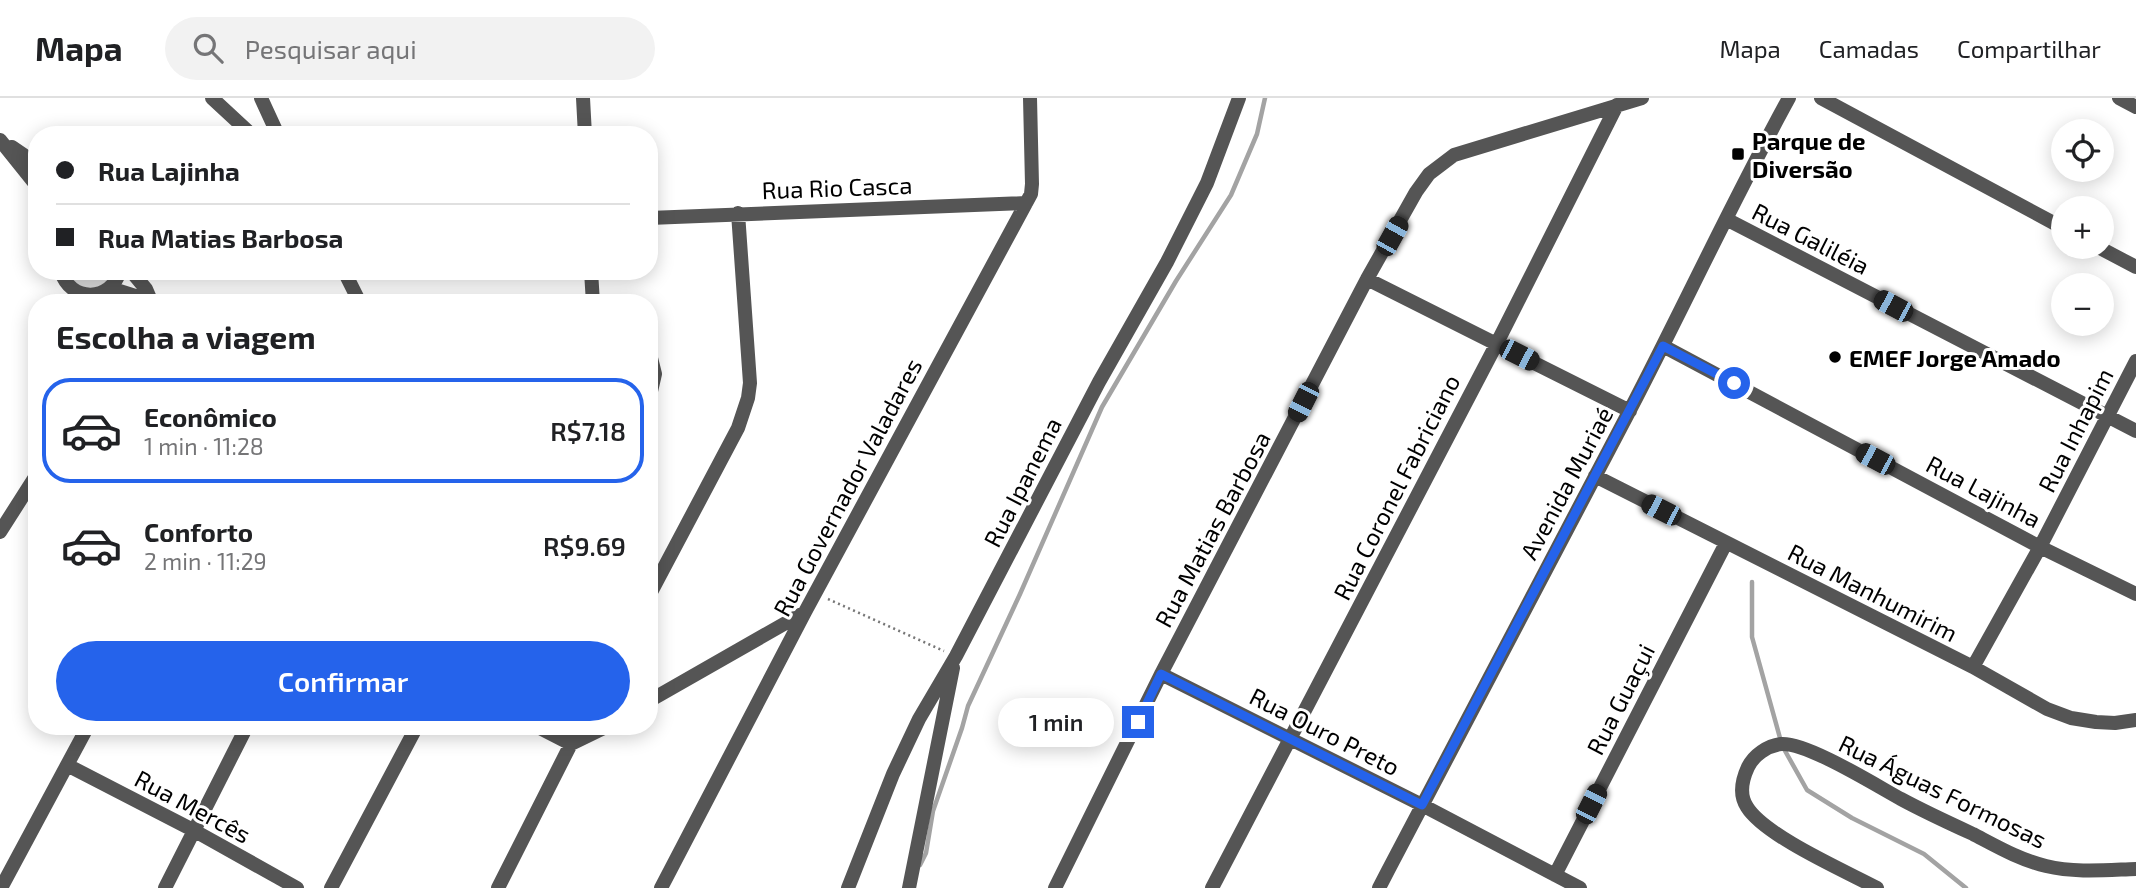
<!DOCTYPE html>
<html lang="pt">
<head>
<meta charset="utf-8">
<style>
	body { margin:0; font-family:"Exo 2",sans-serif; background:#f2f2f2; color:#202124; height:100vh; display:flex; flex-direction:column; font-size:26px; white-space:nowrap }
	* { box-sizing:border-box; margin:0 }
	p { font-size:23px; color:#757577 }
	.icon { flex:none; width:38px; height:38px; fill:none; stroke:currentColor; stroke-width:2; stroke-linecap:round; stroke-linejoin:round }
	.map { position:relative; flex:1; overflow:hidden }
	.side { position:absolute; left:28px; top:196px; width:630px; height:441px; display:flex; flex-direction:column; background:#fff; border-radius:28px; box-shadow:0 4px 18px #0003 }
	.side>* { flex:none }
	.guide { position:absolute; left:28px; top:28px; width:630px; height:154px; border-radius:28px; box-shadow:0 4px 18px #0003; display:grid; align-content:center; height:154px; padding:0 28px; background:#fff }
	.buttons { position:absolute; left:2051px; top:21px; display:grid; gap:14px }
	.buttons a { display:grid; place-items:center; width:63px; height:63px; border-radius:50%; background:#fff; box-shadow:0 4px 18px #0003; font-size:35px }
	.end { position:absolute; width:32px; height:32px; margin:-16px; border:9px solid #2563eb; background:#fff; box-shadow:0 0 0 4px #fff }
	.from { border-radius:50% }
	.bubble { position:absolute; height:49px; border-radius:24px; background:#fff; box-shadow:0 4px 18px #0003; font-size:23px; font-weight:600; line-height:49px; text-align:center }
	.car { position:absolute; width:21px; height:42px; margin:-21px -10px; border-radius:9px; box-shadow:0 0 5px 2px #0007; background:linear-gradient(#222 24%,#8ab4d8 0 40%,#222 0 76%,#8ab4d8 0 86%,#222 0) }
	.guide b { display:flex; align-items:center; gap:24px; height:66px; font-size:26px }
	.guide b+b { border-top:2px solid #e0e0e0 }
	.guide i { width:18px; height:18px; background:#202124 }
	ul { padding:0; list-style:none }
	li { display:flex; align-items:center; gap:21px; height:105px; margin:0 14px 10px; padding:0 14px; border:4px solid transparent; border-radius:28px }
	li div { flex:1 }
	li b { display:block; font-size:26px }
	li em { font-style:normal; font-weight:600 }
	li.current { border-color:#2563eb }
	li>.icon { width:63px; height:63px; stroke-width:1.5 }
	h2 { padding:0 28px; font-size:32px; line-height:84px }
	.action { display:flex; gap:14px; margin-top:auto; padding:14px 28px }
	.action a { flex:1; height:80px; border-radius:42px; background:#2563eb; color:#fff; font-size:28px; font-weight:600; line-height:80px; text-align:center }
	header { display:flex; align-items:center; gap:42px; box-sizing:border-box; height:98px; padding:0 35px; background:#fff; border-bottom:2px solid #e0e0e0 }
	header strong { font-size:33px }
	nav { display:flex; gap:38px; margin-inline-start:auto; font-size:24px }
	.search { width:490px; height:63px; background:#f2f2f2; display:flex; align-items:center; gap:18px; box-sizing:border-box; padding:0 24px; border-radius:38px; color:#757577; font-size:26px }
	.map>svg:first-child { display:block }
	.green { fill:#dcdcdc }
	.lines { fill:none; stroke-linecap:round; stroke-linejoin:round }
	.stream { stroke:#a3a3a3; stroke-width:4.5 }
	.path { stroke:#777; stroke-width:2.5; stroke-dasharray:2 3.5; stroke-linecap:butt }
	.minor { stroke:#555; stroke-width:14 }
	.tertiary { stroke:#555; stroke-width:14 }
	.route { stroke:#2563eb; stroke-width:9 }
	.poi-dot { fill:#000; stroke:#fff; stroke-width:2.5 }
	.labels { text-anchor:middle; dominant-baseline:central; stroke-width:6; stroke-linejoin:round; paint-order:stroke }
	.poi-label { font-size:24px; font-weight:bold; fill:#000; stroke:#fff; text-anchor:start }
	.street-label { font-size:24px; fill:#000; stroke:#fff }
</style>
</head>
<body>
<header>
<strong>Mapa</strong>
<div class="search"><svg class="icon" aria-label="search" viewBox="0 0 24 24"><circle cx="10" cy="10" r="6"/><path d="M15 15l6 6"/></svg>Pesquisar aqui</div>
<nav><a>Mapa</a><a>Camadas</a><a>Compartilhar</a></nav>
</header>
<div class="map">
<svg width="2136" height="790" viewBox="0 0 2136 790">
	<rect width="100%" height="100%" fill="#fff"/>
	<path class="green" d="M68,173H114L103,188C84,192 77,191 68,173Z"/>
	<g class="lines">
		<path class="stream" d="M1752,484V539L1780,640
			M1784,651L1807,692L1852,720L1924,756L1966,790
			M920,767L926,755L933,713L962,630L968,608L1020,496L1102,309L1176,183L1231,97L1257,36L1265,0"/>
		<path class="path" d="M828,501L944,553"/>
		<path class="minor" d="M212,0L252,37
			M261,0L278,37
			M1821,0L2063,130
			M2119,0L2136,9
			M0,42L37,88
			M12,49L37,66
			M649,120L1026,105
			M1726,121L2136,333
			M2098,149L2136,169
			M61,173C70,205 111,204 120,173
			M131,173L146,191L152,205
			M344,173L360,205
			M1367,181L1630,313
			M110,190L151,203
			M1663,248L2040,449L2136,496
			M1595,378L1973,569L2047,611L2071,620L2096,624L2115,625L2136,622
			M0,434L37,376
			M649,498L738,330L748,300L750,285L738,115
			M1973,569L2040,449L2136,263
			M1161,576L1422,707L1580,790
			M649,603L805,514
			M536,628L571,646L608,628
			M67,667L193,732L297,790
			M1555,777L1726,445
			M1,790L88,628
			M165,790L247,628
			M498,790L580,628
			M661,790L805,514L1031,96L1032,86L1030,0
			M848,790L893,676L919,621L956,558L1099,284L1167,164L1207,85L1239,0
			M909,790L953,570
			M1055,790L1161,576L1367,181L1416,94L1429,76L1454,57L1642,0
			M1212,790L1497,245L1617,7
			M1379,790C1462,630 1547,471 1630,312C1684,208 1733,102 1789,0
			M1877,790C1845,773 1765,738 1747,709C1739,697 1742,682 1748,669C1754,657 1767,648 1781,646C1807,644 1877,688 1901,701C1925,714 1949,725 1973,736C1996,748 2020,762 2046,768C2075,775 2106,772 2136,771"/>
		<path class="tertiary" d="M583,0L585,37
			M591,173L593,205
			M649,252L655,276L649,302
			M331,790L417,628"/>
	</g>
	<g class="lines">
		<path class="route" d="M1138,624L1161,576L1422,707L1663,248L1734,285"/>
	</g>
	<g class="poi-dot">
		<rect x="1731" y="49" width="14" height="14" rx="3.5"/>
		<circle cx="1835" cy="259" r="7"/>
	</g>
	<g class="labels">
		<g class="poi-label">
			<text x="1752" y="42">Parque de<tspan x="1752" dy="28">Diversão</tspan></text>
			<text x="1849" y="259">EMEF Jorge Amado</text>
		</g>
		<g class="street-label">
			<text transform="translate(837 89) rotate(-2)">Rua Rio Casca</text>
			<text transform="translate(1811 140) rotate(27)">Rua Galiléia</text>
			<text transform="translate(2075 332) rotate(-63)">Rua Inhapim</text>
			<text transform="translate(1022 384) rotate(-63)">Rua Ipanema</text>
			<text transform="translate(1566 385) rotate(-62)">Avenida Muriaé</text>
			<text transform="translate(847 389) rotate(-62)">Rua Governador Valadares</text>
			<text transform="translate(1396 389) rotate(-63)">Rua Coronel Fabriciano</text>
			<text transform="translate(1984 393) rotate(28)">Rua Lajinha</text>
			<text transform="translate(1212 431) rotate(-62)">Rua Matias Barbosa</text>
			<text transform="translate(1873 494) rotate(27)">Rua Manhumirim</text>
			<text transform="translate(1620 601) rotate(-63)">Rua Guaçui</text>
			<text transform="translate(1325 633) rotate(27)">Rua Ouro Preto</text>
			<text transform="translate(1943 693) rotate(26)">Rua Águas Formosas</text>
			<text transform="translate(193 708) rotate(28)">Rua Mercês</text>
		</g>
	</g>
</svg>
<div class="buttons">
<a><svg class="icon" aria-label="locate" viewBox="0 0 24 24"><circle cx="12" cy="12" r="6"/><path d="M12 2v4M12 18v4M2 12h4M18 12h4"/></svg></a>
<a>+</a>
<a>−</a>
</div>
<i class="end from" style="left:1734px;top:285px"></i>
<i class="end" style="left:1138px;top:624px"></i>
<div class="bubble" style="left:998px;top:600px;width:116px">1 min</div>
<i class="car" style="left:1392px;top:138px;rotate:29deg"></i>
<i class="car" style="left:1893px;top:208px;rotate:298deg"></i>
<i class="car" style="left:1519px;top:257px;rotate:117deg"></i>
<i class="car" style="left:1303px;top:304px;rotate:207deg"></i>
<i class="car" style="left:1875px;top:361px;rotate:298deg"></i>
<i class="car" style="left:1661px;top:412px;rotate:297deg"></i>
<i class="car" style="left:1591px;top:706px;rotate:27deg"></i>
<div class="guide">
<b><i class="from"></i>Rua Lajinha</b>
<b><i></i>Rua Matias Barbosa</b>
</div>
<section class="side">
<h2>Escolha a viagem</h2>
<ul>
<li class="current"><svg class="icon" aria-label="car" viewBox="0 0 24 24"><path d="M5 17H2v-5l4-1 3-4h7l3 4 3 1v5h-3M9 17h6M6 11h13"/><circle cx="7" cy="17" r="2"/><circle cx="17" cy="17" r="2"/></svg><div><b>Econômico</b><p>1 min · 11:28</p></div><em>R$7.18</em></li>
<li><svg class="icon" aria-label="car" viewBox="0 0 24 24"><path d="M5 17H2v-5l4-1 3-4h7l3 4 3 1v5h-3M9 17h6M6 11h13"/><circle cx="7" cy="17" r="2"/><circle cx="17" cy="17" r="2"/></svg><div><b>Conforto</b><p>2 min · 11:29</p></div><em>R$9.69</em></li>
</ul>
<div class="action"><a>Confirmar</a></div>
</section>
</div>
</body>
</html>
